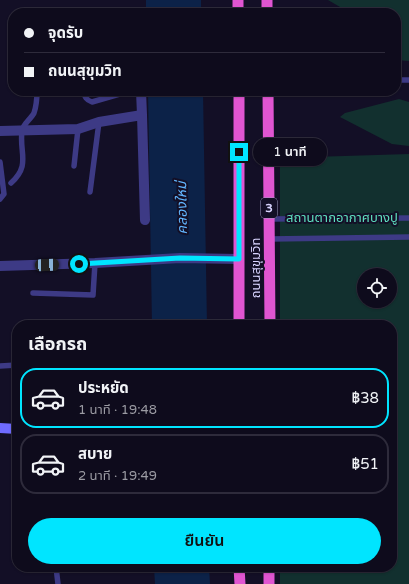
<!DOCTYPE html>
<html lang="th">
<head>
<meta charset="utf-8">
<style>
	body { margin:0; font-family:"Varela Round","Noto Sans Thai",sans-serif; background:#1c1929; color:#f1f3f6; height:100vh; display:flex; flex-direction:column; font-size:15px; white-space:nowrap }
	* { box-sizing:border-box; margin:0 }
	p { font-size:13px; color:#9b9ba3 }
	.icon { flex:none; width:22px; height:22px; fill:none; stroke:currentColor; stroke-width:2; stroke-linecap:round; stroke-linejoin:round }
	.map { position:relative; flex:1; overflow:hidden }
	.panel { position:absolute; left:12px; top:320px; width:385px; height:252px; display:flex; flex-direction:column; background:#0e0b1c; border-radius:16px; box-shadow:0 1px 3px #0004,0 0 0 1px #2e2b3b }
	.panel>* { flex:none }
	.guide { position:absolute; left:8px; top:8px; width:393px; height:88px; border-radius:16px; box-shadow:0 1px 3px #0004,0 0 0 1px #2e2b3b; display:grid; align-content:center; height:88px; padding:0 16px; background:#0e0b1c }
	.buttons { position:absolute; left:357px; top:268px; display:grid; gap:8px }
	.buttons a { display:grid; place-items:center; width:40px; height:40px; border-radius:50%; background:#0e0b1c; box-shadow:0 1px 3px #0004,0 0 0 1px #2e2b3b; font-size:20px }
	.end { position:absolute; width:18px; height:18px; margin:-9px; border:5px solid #00e5ff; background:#111; box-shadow:0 0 0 2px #111 }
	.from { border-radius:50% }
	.bubble { position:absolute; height:28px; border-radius:14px; background:#0e0b1c; box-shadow:0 1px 3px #0004,0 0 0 1px #2e2b3b; font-size:13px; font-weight:600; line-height:28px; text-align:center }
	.car { position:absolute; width:12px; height:24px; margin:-12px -6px; border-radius:5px; box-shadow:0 0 3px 1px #0007; background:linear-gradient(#222 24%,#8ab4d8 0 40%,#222 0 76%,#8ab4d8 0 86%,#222 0) }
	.guide b { display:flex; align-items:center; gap:14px; height:38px; font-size:15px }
	.guide b+b { border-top:1px solid #2e2b3b }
	.guide i { width:10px; height:10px; background:#f1f3f6 }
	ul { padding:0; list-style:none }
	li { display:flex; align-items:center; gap:12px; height:60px; margin:0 8px 6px; padding:0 8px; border:2px solid #2e2b3b; border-radius:16px }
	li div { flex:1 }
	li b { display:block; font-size:15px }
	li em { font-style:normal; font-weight:600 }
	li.current { border-color:#00e5ff }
	li>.icon { width:36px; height:36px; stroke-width:1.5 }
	h2 { padding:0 16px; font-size:18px; line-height:48px }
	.cta { display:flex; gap:8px; margin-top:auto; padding:8px 16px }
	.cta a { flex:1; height:46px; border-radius:24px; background:#00e5ff; color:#111; font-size:16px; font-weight:600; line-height:46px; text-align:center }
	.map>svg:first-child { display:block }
	.green { fill:#12302f; fill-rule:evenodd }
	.water { fill:#0c2248 }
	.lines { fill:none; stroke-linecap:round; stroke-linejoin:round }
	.service { stroke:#3d3a85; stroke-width:5.5 }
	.minor { stroke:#3d3a85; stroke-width:10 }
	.secondary { stroke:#6f6bff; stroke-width:10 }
	.trunk { stroke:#e055d1; stroke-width:11 }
	.route { stroke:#00e5ff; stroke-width:5 }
	.labels { text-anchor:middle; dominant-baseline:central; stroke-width:4; stroke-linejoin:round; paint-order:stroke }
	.shield { fill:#130f26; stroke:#9e99be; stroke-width:1 }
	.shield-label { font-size:12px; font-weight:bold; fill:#d9d4ff }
	.park-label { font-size:13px; fill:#5fe0c0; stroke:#130f26 }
	.street-label { font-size:13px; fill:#d9d4ff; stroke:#130f26 }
	.water-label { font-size:14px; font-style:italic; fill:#62b6ff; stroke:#130f26 }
</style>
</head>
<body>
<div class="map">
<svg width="409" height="584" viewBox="0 0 409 584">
	<rect width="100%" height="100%" fill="#130f26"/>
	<path class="green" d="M328,0H409V61L396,60V13H370L369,9L347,11Z
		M399,99L409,102V146L392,144L340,117L345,113Z
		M409,154V584H280V567H392V325H280V158ZM364,275H390V301H364Z"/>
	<path class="water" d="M146,0H201V13H146Z
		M148,91H203L207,325H152Z
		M154,567H209L210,584H155Z"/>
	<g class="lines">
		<path class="service" d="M396,80H409
			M83,91C85,97 86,100 92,102L130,91
			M0,162L4,194L0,199
			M74,166L78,129
			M11,183C31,165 19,153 22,131C23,124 31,119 34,113C36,107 37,97 37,91
			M90,192L99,122
			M270,219L409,218
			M270,239L409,237
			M33,293L93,295L95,263
			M0,366L17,365
			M56,567L58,584"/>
		<path class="minor" d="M141,91L142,115L145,220
			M0,131L78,129L99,122L142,115
			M0,266L95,263L180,258L239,259"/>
		<path class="secondary" d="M0,428L17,429"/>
		<path class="trunk" d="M238,0V13
			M267,0V13
			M239,91V325
			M268,91L270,325
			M239,567L240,584
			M269,584V567"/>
	</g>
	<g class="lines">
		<path class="route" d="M79,264L180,258L239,259V152"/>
	</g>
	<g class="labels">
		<rect class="shield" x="261" y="198" width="16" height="20" rx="3"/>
		<g class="shield-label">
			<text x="269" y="208">3</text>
		</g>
		<g class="park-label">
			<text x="342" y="218">สถานตากอากาศบางปู</text>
		</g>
		<g class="street-label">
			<text transform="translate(256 268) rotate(-90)">ถนนสุขุมวิท</text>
		</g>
		<g class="water-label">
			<text transform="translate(182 208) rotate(-91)">คลองใหม่</text>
		</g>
	</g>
</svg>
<div class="buttons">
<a><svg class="icon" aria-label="locate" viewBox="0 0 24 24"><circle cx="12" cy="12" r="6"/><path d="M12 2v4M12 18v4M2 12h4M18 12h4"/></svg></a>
</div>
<i class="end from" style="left:79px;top:264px"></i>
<i class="end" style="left:239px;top:152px"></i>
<div class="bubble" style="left:253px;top:138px;width:74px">1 นาที</div>
<i class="car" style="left:47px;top:265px;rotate:88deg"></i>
<div class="guide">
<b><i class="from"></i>จุดรับ</b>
<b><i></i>ถนนสุขุมวิท</b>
</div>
<section class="panel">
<h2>เลือกรถ</h2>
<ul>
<li class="current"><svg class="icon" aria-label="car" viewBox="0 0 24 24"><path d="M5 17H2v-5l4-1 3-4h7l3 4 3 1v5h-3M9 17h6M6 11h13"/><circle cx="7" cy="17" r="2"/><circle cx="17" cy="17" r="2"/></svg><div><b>ประหยัด</b><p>1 นาที · 19:48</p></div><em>฿38</em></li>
<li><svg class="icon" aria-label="car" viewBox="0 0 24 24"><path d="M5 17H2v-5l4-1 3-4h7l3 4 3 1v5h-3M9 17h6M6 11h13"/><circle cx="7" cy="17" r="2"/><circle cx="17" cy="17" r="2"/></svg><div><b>สบาย</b><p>2 นาที · 19:49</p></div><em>฿51</em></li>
</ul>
<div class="cta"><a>ยืนยัน</a></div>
</section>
</div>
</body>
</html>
